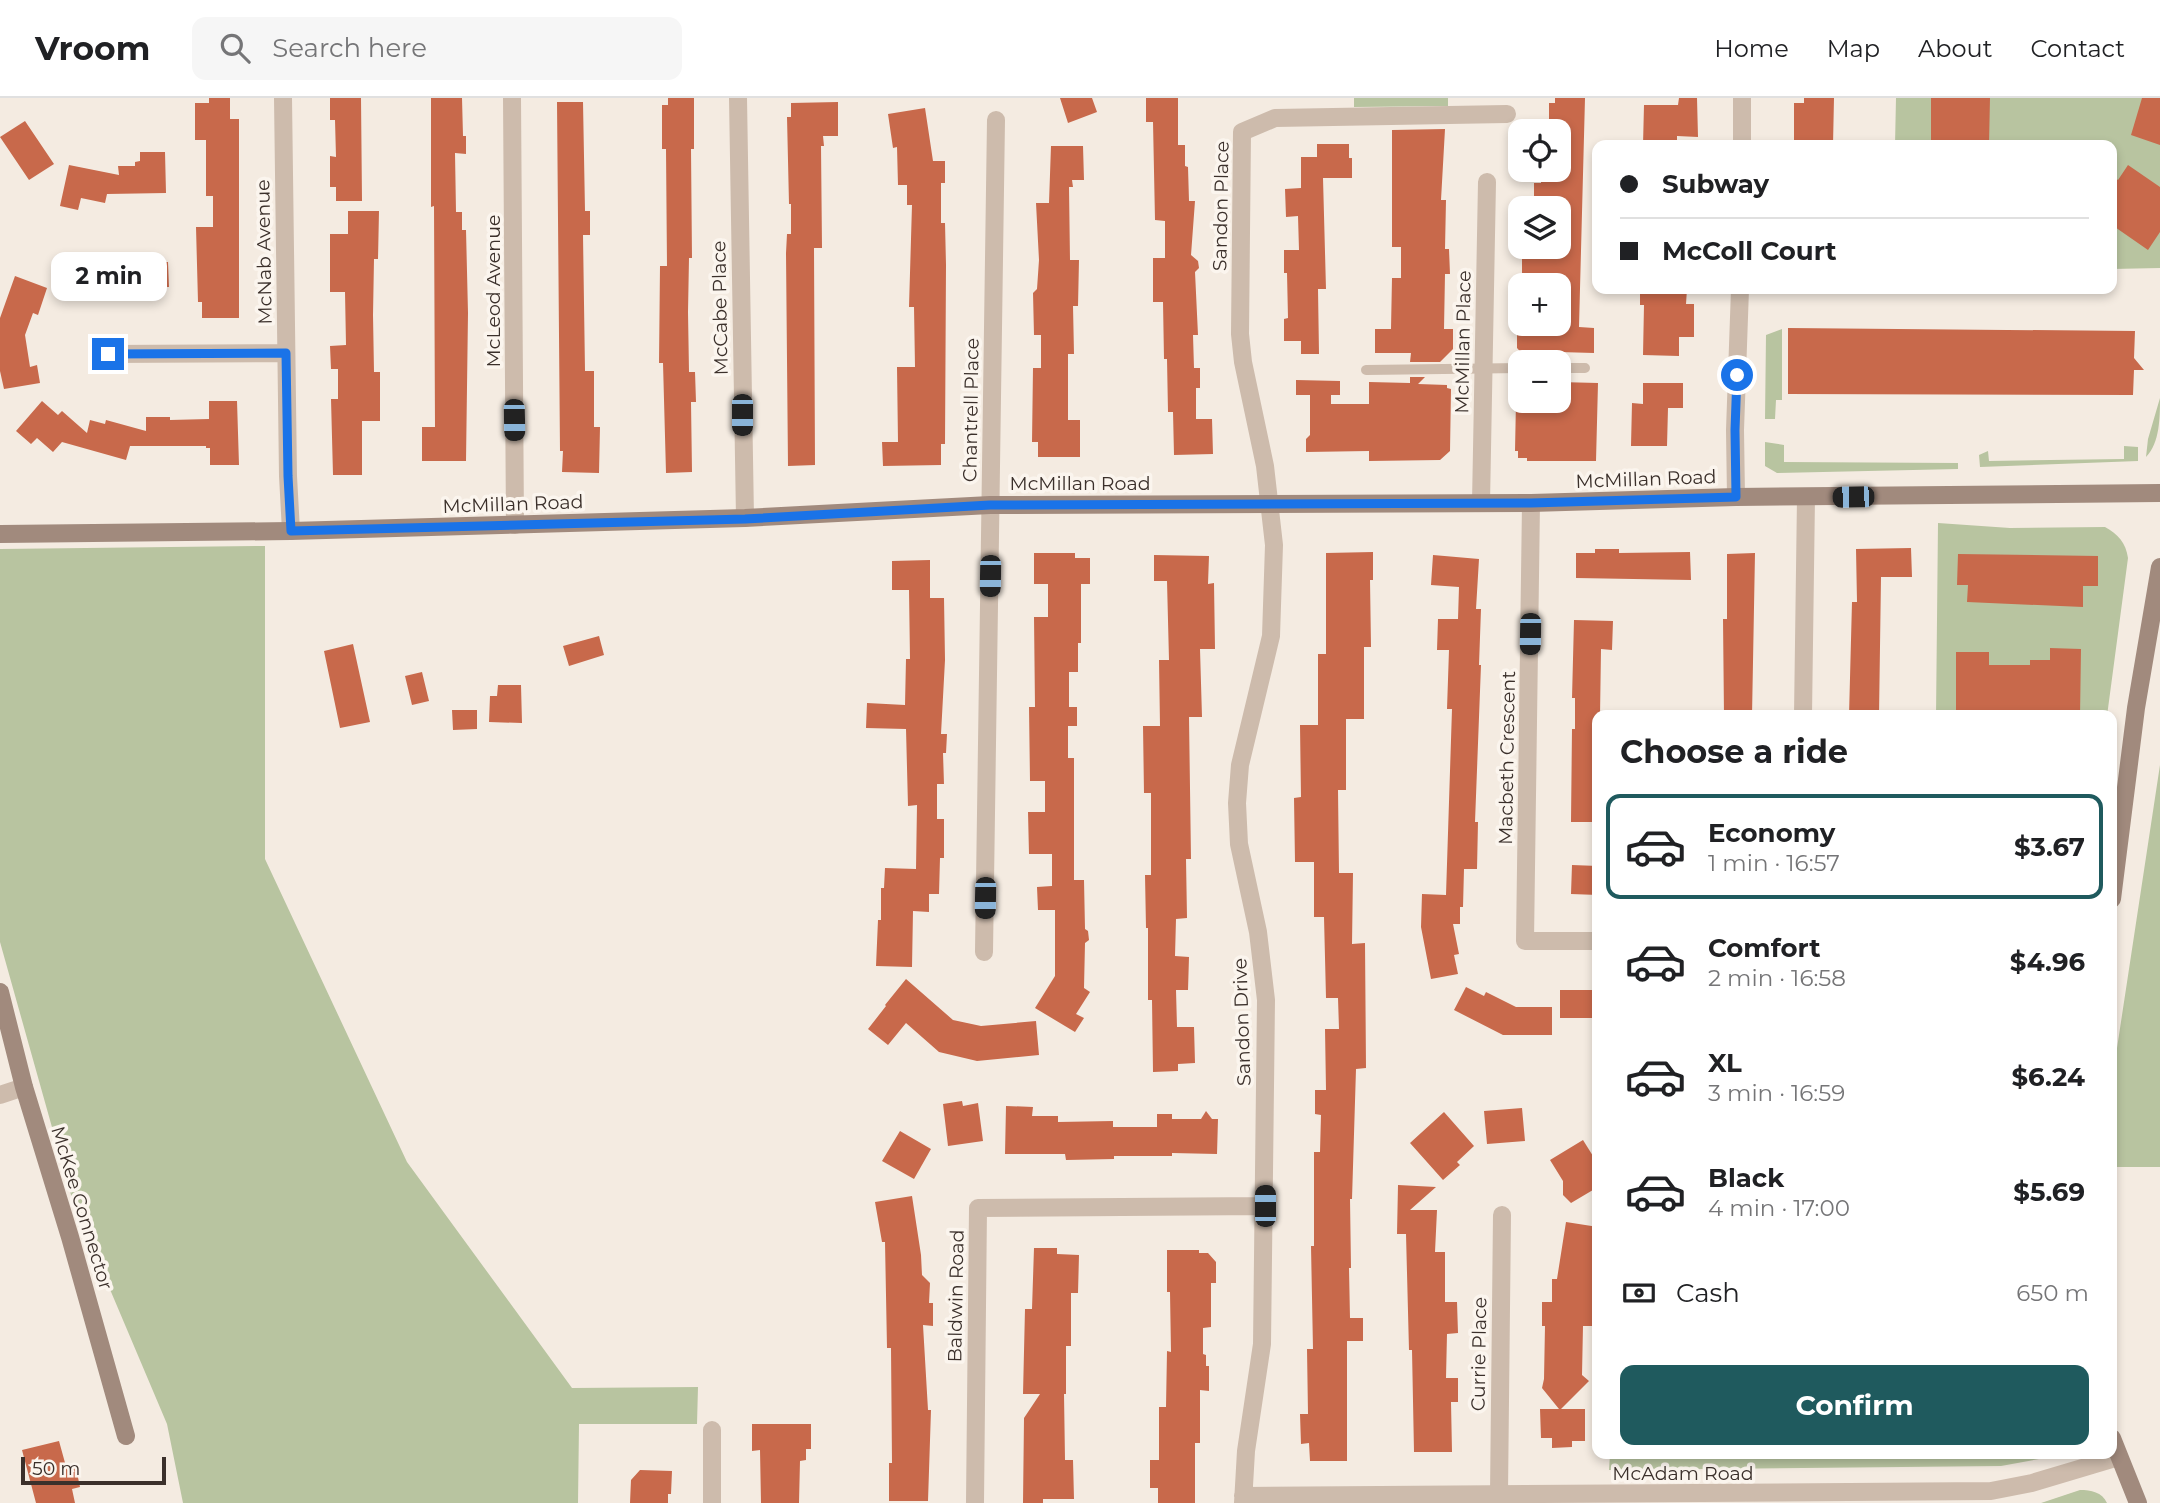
<!DOCTYPE html>
<html lang="en">
<head>
<meta charset="utf-8">
<style>
	body { margin:0; font-family:Montserrat,sans-serif; background:#f6f6f6; color:#202124; height:100vh; display:flex; flex-direction:column; font-size:26px; white-space:nowrap }
	* { box-sizing:border-box; margin:0 }
	p { font-size:23px; color:#757577 }
	.icon { flex:none; width:38px; height:38px; fill:none; stroke:currentColor; stroke-width:2; stroke-linecap:round; stroke-linejoin:round }
	.map { position:relative; flex:1; overflow:hidden }
	.details { position:absolute; left:1592px; top:612px; width:525px; height:749px; display:flex; flex-direction:column; background:#fff; border-radius:14px; box-shadow:0 4px 10px #0003 }
	.details>* { flex:none }
	.guide { position:absolute; left:1592px; top:42px; width:525px; height:154px; border-radius:14px; box-shadow:0 4px 10px #0003; display:grid; align-content:center; height:154px; padding:0 28px; background:#fff }
	.fabs { position:absolute; left:1508px; top:21px; display:grid; gap:14px }
	.fabs a { display:grid; place-items:center; width:63px; height:63px; border-radius:14px; background:#fff; box-shadow:0 4px 10px #0003; font-size:35px }
	.scale { position:absolute; left:21px; bottom:18px; width:145px; box-sizing:border-box; padding-left:7px; border:4px solid #3b302b; border-top:0; font-size:19px; line-height:24px; white-space:nowrap; color:#3b302b; -webkit-text-stroke:5px #fbf5ee; paint-order:stroke }
	.end { position:absolute; width:32px; height:32px; margin:-16px; border:9px solid #1a73e8; background:#fff; box-shadow:0 0 0 4px #fff }
	.from { border-radius:50% }
	.bubble { position:absolute; height:49px; border-radius:14px; background:#fff; box-shadow:0 4px 10px #0003; font-size:23px; font-weight:700; line-height:49px; text-align:center }
	.car { position:absolute; width:21px; height:42px; margin:-21px -10px; border-radius:9px; box-shadow:0 0 5px 2px #0007; background:linear-gradient(#222 24%,#8ab4d8 0 40%,#222 0 76%,#8ab4d8 0 86%,#222 0) }
	.guide b { display:flex; align-items:center; gap:24px; height:66px; font-size:26px }
	.guide b+b { border-top:2px solid #e0e0e0 }
	.guide i { width:18px; height:18px; background:#202124 }
	ul { padding:0; list-style:none }
	li { display:flex; align-items:center; gap:21px; height:105px; margin:0 14px 10px; padding:0 14px; border:4px solid transparent; border-radius:14px }
	li div { flex:1 }
	li b { display:block; font-size:26px }
	li em { font-style:normal; font-weight:700 }
	li.on { border-color:#1f5a5e }
	li>.icon { width:63px; height:63px; stroke-width:1.5 }
	h2 { padding:0 28px; font-size:32px; line-height:84px }
	.pay { display:flex; align-items:center; gap:18px; height:77px; padding:0 28px; font-size:26px }
	.pay p { margin-inline-start:auto }
	.button { display:flex; gap:14px; margin-top:auto; padding:14px 28px }
	.button a { flex:1; height:80px; border-radius:14px; background:#1f5a5e; color:#fff; font-size:28px; font-weight:700; line-height:80px; text-align:center }
	header { display:flex; align-items:center; gap:42px; box-sizing:border-box; height:98px; padding:0 35px; background:#fff; border-bottom:2px solid #e0e0e0 }
	header strong { font-size:33px }
	nav { display:flex; gap:38px; margin-inline-start:auto; font-size:24px }
	.search { width:490px; height:63px; background:#f6f6f6; display:flex; align-items:center; gap:18px; box-sizing:border-box; padding:0 24px; border-radius:14px; color:#757577; font-size:26px }
	.map>svg:first-child { display:block }
	.green { fill:#b8c4a0 }
	.building { fill:#c8694b }
	.lines { fill:none; stroke-linecap:round; stroke-linejoin:round }
	.service { stroke:#cdbbac; stroke-width:10 }
	.minor { stroke:#cdbbac; stroke-width:18 }
	.secondary { stroke:#a18a7d; stroke-width:18 }
	.route { stroke:#1a73e8; stroke-width:9 }
	.labels { text-anchor:middle; dominant-baseline:central; stroke-width:7; stroke-linejoin:round; paint-order:stroke }
	.street-label { font-size:19px; fill:#3b302b; stroke:#fbf5ee }
</style>
</head>
<body>
<header>
<strong>Vroom</strong>
<div class="search"><svg class="icon" aria-label="search" viewBox="0 0 24 24"><circle cx="10" cy="10" r="6"/><path d="M15 15l6 6"/></svg>Search here</div>
<nav><a>Home</a><a>Map</a><a>About</a><a>Contact</a></nav>
</header>
<div class="map">
<svg width="2160" height="1405" viewBox="0 0 2160 1405">
	<rect width="100%" height="100%" fill="#f4ebe1"/>
	<path class="green" d="M1354,0H1448V8L1354,9Z
		M1896,0H2160V170L2112,171V47H1895Z
		M1782,231V302H1776L1775,321H1765L1766,237Z
		M2160,300C2160,319 2160,345 2146,359L2148,341Z
		M1765,344L1784,347V364L1958,365V371L1777,375L1765,368Z
		M2124,348L2138,349V363L1980,369L1979,357L1988,353L1989,363L2124,361Z
		M1938,425L2010,430L2105,429C2118,436 2126,445 2128,460L2107,618H1936Z
		M265,448V761L407,1064L572,1290L698,1289L697,1326H579L578,1405H183L167,1326L73,1104L0,844V451Z
		M2160,667V1069H2112V983Z
		M1610,1356H2051L2039,1361L2001,1368L1609,1372Z
		M2080,1392C2091,1392 2102,1394 2107,1405H2041Z"/>
	<path class="building" d="M209,0H230V21H239V220H202V204H198L196,129H213V98H206V42H195V5H209Z
		M330,0H361L362,103H336V89H330V58L336,59L335,22H330Z
		M431,0H462L463,38H466V56L455,55L456,114H462V132H466L468,215L466,363H422V329H435L434,108L431,109Z
		M668,0H694V51H691L692,160H689L688,214L689,274H695L696,304H691L692,374L666,375L663,265H659L660,168H667L666,51H662V7H668Z
		M1060,0H1092L1097,14L1068,25Z
		M1146,0H1178V47H1185V68L1188,69L1189,103H1195L1191,157L1198,163L1199,170L1195,174L1198,237H1193L1194,270H1200V290H1196V321H1212L1213,356L1174,357L1173,314H1168L1167,261H1164L1163,204H1153V160H1165V123L1155,122L1153,24H1146Z
		M1555,0H1585L1579,229L1594,230V255L1559,254V260H1526L1517,250V230H1520V226H1559V187H1527V177H1522V150L1559,149V110H1534V85H1541V72H1559V33H1549V5H1555Z
		M1679,0H1697L1698,39L1677,38V47H1643L1644,7H1678Z
		M1804,0H1834L1833,47H1794V5H1804Z
		M1931,0H1990L1989,47H1931Z
		M2142,0H2160V47L2131,37Z
		M557,4H583L585,113H590V137H583L585,273H594V329H600L599,375L562,374L563,353H560Z
		M838,4V38H823L824,48H821L822,150H814L815,367L788,368L786,155L787,136H791V106H789L787,19H791V5Z
		M925,10L933,63H945V85H941V125H945L946,167L945,346H941V367L883,368L882,344H898L897,269H915L914,209H909L912,107H907V87H898L897,49L893,50L888,16Z
		M25,23L54,66L29,82L0,39Z
		M1445,31L1441,102H1446L1445,151H1449L1450,176H1445L1444,231H1453V251L1440,264H1410L1411,255H1375V231H1391L1392,180H1401V149H1392V32Z
		M1317,46H1349V60H1352V80H1323L1326,191H1318L1319,256H1301V243H1284V221L1288,220L1287,175H1284V152H1299L1298,118L1286,119L1285,91L1301,90V59H1317Z
		M1051,48H1083L1084,82H1072L1073,89H1069L1070,162H1079L1078,208H1073L1074,256H1068V322H1080V359H1038V344H1032L1033,270H1041V237H1034L1033,195L1037,191L1039,162L1036,105H1049Z
		M140,54H165L166,95L107,96L105,105L81,100L78,112L60,108L69,67L119,77L118,68H135V64L140,63Z
		M2128,67L2160,89V134L2148,152L2112,127V78L2118,82Z
		M348,113H379L378,161H374L373,217L374,274H380V323H362V377H333L331,301H338V271H331L330,248L346,247L345,194H330V136H348Z
		M79,157L81,165L106,159L107,164H168L169,189H121L67,202L57,162Z
		M15,178L47,190L38,217L33,215L25,237L30,269L37,267L40,285L4,291L0,273V220Z
		M1640,191H1687L1686,206H1694V239H1679V258L1643,257L1644,207H1640Z
		M1788,230L2135,233L2134,260L2144,272H2134L2133,297L1788,296Z
		M1410,279H1425L1418,286L1447,287V290L1451,291L1450,353L1440,362L1369,363V353L1306,354V341L1310,337V297H1296V282L1340,283V297H1331V306H1369V284L1410,285Z
		M1559,284L1598,285L1596,363H1527V360H1518V353H1515L1516,303H1559Z
		M1643,285H1683V310H1668L1667,348H1631L1632,305L1643,306Z
		M42,303L58,317L62,313L87,335L90,322L105,326L106,322L146,333V319H170V322L209,321V303H237L239,367H210V350H206V348H130L126,362L62,344L53,354L37,340L31,346L16,333Z
		M1911,450L1912,479H1881L1879,618H1849L1852,504H1857L1856,451Z
		M1595,451H1619V455L1690,454L1691,482L1576,480V455H1595Z
		M1373,454V482H1370L1371,549H1364V621H1346V692H1338L1339,775H1353L1352,846L1365,845L1366,970L1356,971L1352,1101H1350L1351,1170H1349L1350,1220H1363V1243H1347V1363H1310L1309,1345L1301,1346L1300,1316H1308L1307,1251H1313L1311,1148H1314V1054H1320L1321,1017L1315,1016V992H1326L1325,931H1339L1338,900H1326L1324,819H1314V764H1295L1294,700L1301,699L1300,627H1318V556H1326V455Z
		M1034,455H1075V460H1090V486H1081V545H1078V574H1069V609H1077V628H1068V660H1074V782H1084L1085,831L1088,833L1089,842L1085,845L1084,890L1090,894L1076,916L1084,920L1075,934L1035,910L1055,878V812H1038L1037,789L1052,788V756H1029L1028,714H1045V683H1030L1029,609H1035L1034,519H1048V486H1034Z
		M1755,455L1752,618H1724L1723,521H1727V456Z
		M1958,456L2098,458V488H2083V509L1967,504L1968,487H1957Z
		M1154,457L1209,458L1208,486L1214,485L1215,551H1200L1202,619H1189L1191,761H1186L1187,820L1176,821L1175,858L1189,859L1188,892H1176L1177,929H1194L1195,965L1178,966V973L1153,974L1152,902H1148V830H1146L1145,777H1151V695H1144L1143,628H1160L1159,562H1169L1167,483H1154Z
		M1433,457L1479,461L1476,511H1481L1479,567H1481L1475,724H1478L1477,771H1464L1463,809H1460V826H1453L1459,856L1454,857L1458,876L1431,881L1421,829L1422,796L1446,797L1452,611H1447L1449,552H1437L1438,521H1458L1459,489L1431,487Z
		M930,462V500H944L945,562L941,636H947L946,655H943L944,686H937V721H944V760H940L939,796H929V814L913,813L912,869L876,868L878,822H881V790H884L885,770L916,771L917,707L908,708L906,631L866,630L867,605L905,607L906,561H910L909,492H892V463Z
		M1574,522L1613,523L1612,552L1601,551L1600,618H1598V724H1571L1572,631H1575V600H1572Z
		M599,538L604,557L569,568L563,548Z
		M353,546L370,624L340,630L324,553Z
		M2050,550L2081,551L2080,618H1956V554H1989V567H2030V562H2050Z
		M422,574L429,603L412,607L405,578Z
		M498,587H521L522,625L489,624L490,598H497Z
		M452,612H477V631L453,632Z
		M1572,767L1598,768V797L1571,796Z
		M906,881L953,922L981,928L1036,923L1039,957L977,963L939,954L906,925L888,947L868,931L886,908L885,907Z
		M1466,889L1484,898L1486,894L1516,909H1552V937H1503L1454,912Z
		M1560,892H1598V920H1560Z
		M962,1003L963,1008L978,1005L983,1043L948,1048L943,1006Z
		M1006,1008L1033,1009L1032,1018H1058V1024L1113,1023V1029H1157V1016H1172V1021H1201L1206,1013L1212,1021H1218L1217,1056L1172,1055V1058H1114V1061L1066,1062L1065,1056H1005Z
		M1522,1010L1525,1043L1487,1046L1484,1013Z
		M1444,1014L1474,1048L1457,1064L1460,1067L1443,1082L1410,1045Z
		M900,1033L931,1051L914,1081L882,1063Z
		M1583,1042L1598,1066V1089L1571,1105L1563,1097V1083L1550,1062Z
		M1398,1087L1436,1089L1410,1112H1437L1435,1154H1445V1204H1457L1458,1235L1447,1236L1446,1280H1458V1304H1451L1452,1354H1414L1412,1252H1409L1406,1136H1397Z
		M912,1098L921,1157L922,1177L930,1185L929,1205H933V1228L923,1227L928,1312H931L928,1403H889V1365H892L891,1250H887L885,1144H882L875,1104Z
		M1566,1124L1598,1129V1172L1593,1171L1592,1228H1583L1582,1277L1589,1283L1561,1311H1585V1343H1572V1349L1552,1350V1340H1541L1540,1311H1559L1542,1290L1544,1281L1545,1228H1542V1204H1552V1181H1557Z
		M1034,1150H1057V1156L1079,1157L1078,1195H1071V1248H1066V1296H1064L1065,1362H1073L1074,1401H1043V1405H1023L1024,1320L1040,1296H1023L1025,1211H1032Z
		M1167,1152H1199V1155H1208L1216,1164V1185H1211V1229L1203,1230V1256L1206,1257V1268H1209V1293L1200,1292V1345H1195V1405H1158V1390H1150V1362H1159V1309H1166L1167,1253L1171,1254L1170,1194H1167Z
		M752,1326H811V1351H806V1362L800,1363L799,1405H761L760,1352L752,1353Z
		M59,1343L67,1372L76,1370L80,1389L72,1391L75,1405H36L22,1352Z
		M640,1372L672,1373L671,1396H668V1405H630L631,1382Z"/>
	<g class="lines">
		<path class="service" d="M1559,270H1585
			M1366,272L1521,270"/>
		<path class="minor" d="M283,0L288,378L291,433
			M512,0L515,427
			M738,0L745,420
			M1742,47V0
			M108,256L286,255
			M1736,399L1735,332L1740,191
			M1481,405L1487,84
			M1531,405L1525,843H1598
			M1803,618L1806,399
			M984,854L996,22
			M0,997L24,989
			M1499,1396L1502,1117
			M1243,1398L1991,1393L2032,1385L2119,1359
			M712,1405V1332
			M975,1405L978,1110L1264,1108
			M1243,1405L1246,1353L1262,1246L1266,902L1258,834L1239,746L1237,705L1240,667L1271,538L1274,447L1265,368L1243,264L1240,236L1242,34L1275,20L1507,16"/>
		<path class="secondary" d="M0,436L291,433L745,420L990,407L1531,405L1736,399L2160,395
			M2112,801L2136,610L2160,469
			M0,894L24,989L70,1139L126,1338
			M2112,1340L2138,1405"/>
	</g>
	<g class="lines">
		<path class="route" d="M108,256L286,255L288,378L291,433L745,421L990,407L1531,405L1736,399L1735,332L1737,277"/>
	</g>
	<g class="labels">
		<g class="street-label">
			<text transform="translate(1221 108) rotate(-89)">Sandon Place</text>
			<text transform="translate(264 154) rotate(-91)">McNab Avenue</text>
			<text transform="translate(493 193) rotate(-90)">McLeod Avenue</text>
			<text transform="translate(720 210) rotate(-91)">McCabe Place</text>
			<text transform="translate(1463 244) rotate(-89)">McMillan Place</text>
			<text transform="translate(971 312) rotate(-89)">Chantrell Place</text>
			<text transform="translate(1646 381) rotate(-2)">McMillan Road</text>
			<text x="1080" y="385">McMillan Road</text>
			<text transform="translate(513 406) rotate(-2)">McMillan Road</text>
			<text transform="translate(1507 660) rotate(-89)">Macbeth Crescent</text>
			<text transform="translate(1242 924) rotate(-92)">Sandon Drive</text>
			<text transform="translate(82 1110) rotate(73)">McKee Connector</text>
			<text transform="translate(956 1198) rotate(-89)">Baldwin Road</text>
			<text transform="translate(1479 1256) rotate(-89)">Currie Place</text>
			<text x="1683" y="1375">McAdam Road</text>
		</g>
	</g>
</svg>
<div class="fabs">
<a><svg class="icon" aria-label="locate" viewBox="0 0 24 24"><circle cx="12" cy="12" r="6"/><path d="M12 2v4M12 18v4M2 12h4M18 12h4"/></svg></a>
<a><svg class="icon" aria-label="layers" viewBox="0 0 24 24"><path d="M12 4l9 5-9 5-9-5zM3 14l9 5 9-5"/></svg></a>
<a>+</a>
<a>−</a>
</div>
<div class="scale">50 m</div>
<i class="end from" style="left:1737px;top:277px"></i>
<i class="end" style="left:108px;top:256px"></i>
<div class="bubble" style="left:51px;top:154px;width:116px">2 min</div>
<i class="car" style="left:742px;top:317px;rotate:180deg"></i>
<i class="car" style="left:514px;top:322px;rotate:179deg"></i>
<i class="car" style="left:1853px;top:399px;rotate:269deg"></i>
<i class="car" style="left:990px;top:478px;rotate:181deg"></i>
<i class="car" style="left:1530px;top:536px;rotate:181deg"></i>
<i class="car" style="left:985px;top:800px;rotate:181deg"></i>
<i class="car" style="left:1265px;top:1108px;rotate:0deg"></i>
<div class="guide">
<b><i class="from"></i>Subway</b>
<b><i></i>McColl Court</b>
</div>
<section class="details">
<h2>Choose a ride</h2>
<ul>
<li class="on"><svg class="icon" aria-label="car" viewBox="0 0 24 24"><path d="M5 17H2v-5l4-1 3-4h7l3 4 3 1v5h-3M9 17h6M6 11h13"/><circle cx="7" cy="17" r="2"/><circle cx="17" cy="17" r="2"/></svg><div><b>Economy</b><p>1 min · 16:57</p></div><em>$3.67</em></li>
<li><svg class="icon" aria-label="car" viewBox="0 0 24 24"><path d="M5 17H2v-5l4-1 3-4h7l3 4 3 1v5h-3M9 17h6M6 11h13"/><circle cx="7" cy="17" r="2"/><circle cx="17" cy="17" r="2"/></svg><div><b>Comfort</b><p>2 min · 16:58</p></div><em>$4.96</em></li>
<li><svg class="icon" aria-label="car" viewBox="0 0 24 24"><path d="M5 17H2v-5l4-1 3-4h7l3 4 3 1v5h-3M9 17h6M6 11h13"/><circle cx="7" cy="17" r="2"/><circle cx="17" cy="17" r="2"/></svg><div><b>XL</b><p>3 min · 16:59</p></div><em>$6.24</em></li>
<li><svg class="icon" aria-label="car" viewBox="0 0 24 24"><path d="M5 17H2v-5l4-1 3-4h7l3 4 3 1v5h-3M9 17h6M6 11h13"/><circle cx="7" cy="17" r="2"/><circle cx="17" cy="17" r="2"/></svg><div><b>Black</b><p>4 min · 17:00</p></div><em>$5.69</em></li>
</ul>
<div class="pay"><svg class="icon" aria-label="cash" viewBox="0 0 24 24"><path d="M3 7h18v10H3z"/><circle cx="12" cy="12" r="2"/></svg>Cash<p>650 m</p></div>
<div class="button"><a>Confirm</a></div>
</section>
</div>
</body>
</html>
